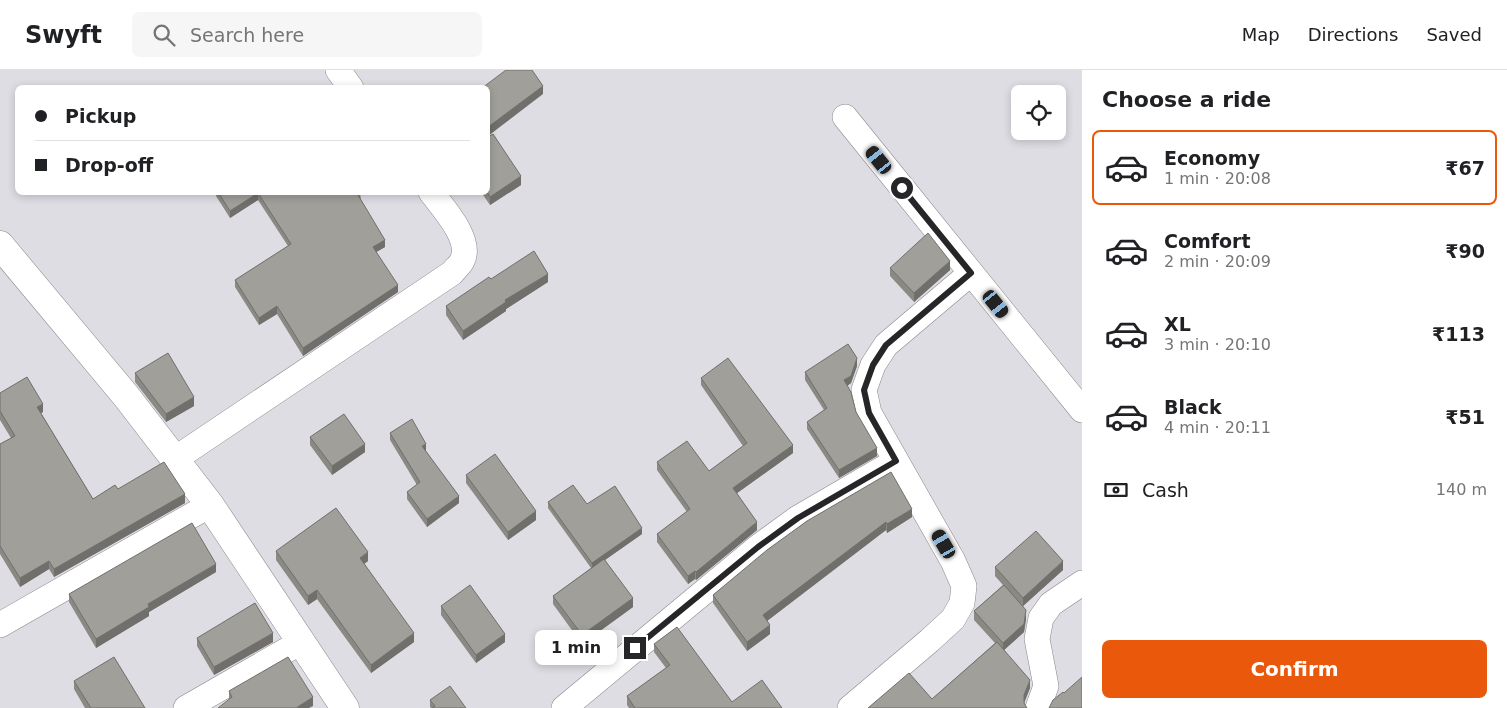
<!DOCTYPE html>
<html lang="en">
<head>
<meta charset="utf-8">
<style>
	body { margin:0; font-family:"DejaVu Sans",sans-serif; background:#f6f6f6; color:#202124; height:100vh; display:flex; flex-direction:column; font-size:19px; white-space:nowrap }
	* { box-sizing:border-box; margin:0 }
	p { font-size:16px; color:#757577 }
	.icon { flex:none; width:28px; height:28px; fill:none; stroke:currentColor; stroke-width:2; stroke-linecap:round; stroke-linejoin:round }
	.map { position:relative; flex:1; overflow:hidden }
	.details { display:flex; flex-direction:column; background:#fff; width:425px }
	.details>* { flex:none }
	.banner { position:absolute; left:15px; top:15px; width:475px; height:110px; border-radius:8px; box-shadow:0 2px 8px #0003; display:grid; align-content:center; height:110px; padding:0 20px; background:#fff }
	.tools { position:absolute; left:1011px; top:15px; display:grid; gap:10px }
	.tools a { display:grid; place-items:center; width:55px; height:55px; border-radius:8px; background:#fff; box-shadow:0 2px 8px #0003; font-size:25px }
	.end { position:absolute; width:22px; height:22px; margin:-11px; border:6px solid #262628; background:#fff; box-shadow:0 0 0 2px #fff }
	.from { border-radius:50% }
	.bubble { position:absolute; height:35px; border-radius:8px; background:#fff; box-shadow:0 2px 8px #0003; font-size:16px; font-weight:700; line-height:35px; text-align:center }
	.car { position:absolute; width:15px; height:30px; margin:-15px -8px; border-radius:6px; box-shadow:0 0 4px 1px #0007; background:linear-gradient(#222 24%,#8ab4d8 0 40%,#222 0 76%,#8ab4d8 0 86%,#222 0) }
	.banner b { display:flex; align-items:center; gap:18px; height:48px; font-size:19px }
	.banner b+b { border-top:1px solid #e0e0e0 }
	.banner i { width:12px; height:12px; background:#202124 }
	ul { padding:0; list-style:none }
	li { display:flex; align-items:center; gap:15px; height:75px; margin:0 10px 8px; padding:0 10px; border:2px solid transparent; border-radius:8px }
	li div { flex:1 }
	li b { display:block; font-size:19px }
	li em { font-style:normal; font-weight:700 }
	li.selected { border-color:#ea580c }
	li>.icon { width:45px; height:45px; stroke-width:1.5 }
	h2 { padding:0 20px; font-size:22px; line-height:60px }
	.pay { display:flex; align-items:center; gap:12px; height:55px; padding:0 20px; font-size:19px }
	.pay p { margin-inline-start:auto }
	.button { display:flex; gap:10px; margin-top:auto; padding:10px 20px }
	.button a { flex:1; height:58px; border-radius:8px; background:#ea580c; color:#fff; font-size:20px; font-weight:700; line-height:58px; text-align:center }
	header { display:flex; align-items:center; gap:30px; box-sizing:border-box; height:70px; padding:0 25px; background:#fff; border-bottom:1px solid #e0e0e0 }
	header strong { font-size:24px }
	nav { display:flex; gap:28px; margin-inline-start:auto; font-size:18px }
	.search { width:350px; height:45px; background:#f6f6f6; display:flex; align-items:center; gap:12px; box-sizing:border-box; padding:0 18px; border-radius:8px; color:#757577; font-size:19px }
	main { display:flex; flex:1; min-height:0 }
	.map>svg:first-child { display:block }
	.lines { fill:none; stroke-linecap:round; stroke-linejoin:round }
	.street-casing { stroke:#88888d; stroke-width:26 }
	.secondary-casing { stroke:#88888d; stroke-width:29 }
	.street { stroke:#fff; stroke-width:25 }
	.secondary { stroke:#fff; stroke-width:28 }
	.wall { fill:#8a8984 }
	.shaded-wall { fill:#716f6c }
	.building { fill:#a19f9a; stroke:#716f6c }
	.route { stroke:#262628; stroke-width:6 }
</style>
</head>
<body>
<header>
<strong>Swyft</strong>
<div class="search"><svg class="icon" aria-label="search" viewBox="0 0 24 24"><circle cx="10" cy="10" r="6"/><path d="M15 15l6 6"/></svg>Search here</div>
<nav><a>Map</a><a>Directions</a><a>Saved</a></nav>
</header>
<main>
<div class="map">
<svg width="1082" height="638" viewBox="0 0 1082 638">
	<rect width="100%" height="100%" fill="#dedde3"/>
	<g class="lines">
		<g class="street-casing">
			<path id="street" d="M338,0L351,18
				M845,47L1082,340
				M175,389L452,203C455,199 460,195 462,191C473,170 443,138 431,122
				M0,555L210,435
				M186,638L301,572
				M564,638L758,477L798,448L896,391
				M850,638L929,571L953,549L962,533L964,516L953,491L869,343L864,320L873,295L886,275L971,203
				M1038,638L1046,616L1037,569L1041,548L1051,534L1082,513"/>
		</g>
		<g class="secondary-casing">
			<path id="secondary" d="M0,175L126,326L210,435L345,638"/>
		</g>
		<use href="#street" class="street"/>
		<use href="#secondary" class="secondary"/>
	</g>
	<path class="wall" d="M521,115L490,135L481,122H488Z
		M216,122H360L361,130L385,177L376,182L398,222L303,286L277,244L259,255L235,217V210L288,176L258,130L230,148L216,126Z
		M890,198L950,200L914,232L890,206Z
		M491,209L548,212L506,239V241L463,270L446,245V236Z
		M857,296L851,313L847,316L856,342L877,386L839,408L807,359V352L824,340L805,310V302Z
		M135,303L194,336L166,352L135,312Z
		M701,308L793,383L737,423L757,460L696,510L695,509L688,514L657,472V464L687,442L657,400V392L709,401L743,376L701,315Z
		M0,323L43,342L41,343L93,429L118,419L185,433L54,507L49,499L20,517L0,484V374L11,368L0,350Z
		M390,363L426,381L459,433L427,457L407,429V422L417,415L390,370Z
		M310,367L365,382L332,405L310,375Z
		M466,405L536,450L508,470L466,413Z
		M548,432L587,434L642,464L605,490L633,537L582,574L553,534V526L591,498L548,438Z
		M912,447L887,463L886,460L767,551L770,564L747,581L713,533V525L807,451Z
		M276,481L368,491L364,494L414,572L371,603L317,529L308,535L276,490Z
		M995,497L1063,500L1023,536L1026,549L1024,562L1004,580L1030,618L1024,633L932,629L995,573L974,550V541L1003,515L995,506Z
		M216,502L149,542V546L96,578L69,532V524Z
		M441,536L505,572L476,593L441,545Z
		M197,568L273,572L214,605L197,576Z
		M654,574L732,632L782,638H629L627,635V626L666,598L654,582Z
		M74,611L145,638H85L74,619Z
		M229,621L313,636L229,629Z
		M430,630L466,638H431L430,637Z"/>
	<path class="shaded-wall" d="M543,16V24L488,66V57Z
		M521,106V115L490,135V127Z
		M258,123V130L230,148V141Z
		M385,170V177L373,184V177Z
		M950,191V200L914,232V223Z
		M548,204V212L506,239V241L463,270V261L505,230Z
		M398,215V222L303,286V278Z
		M277,236V244L259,255V248Z
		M857,288V296L851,313L844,318V310Z
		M194,327V336L166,352V344Z
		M43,334V342L37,345V337Z
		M365,374V382L332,405V396Z
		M426,374V381L422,383V376Z
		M793,375V383L733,426V418Z
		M877,378V386L839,408V400Z
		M185,424V433L54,507V499Z
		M459,426V433L427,457V449Z
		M912,439V447L887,463V454Z
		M536,441V450L508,470V462Z
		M757,452V460L696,510V502Z
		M886,452V460L763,554V545Z
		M642,458V464L592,499V493Z
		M368,482V491L360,497V488Z
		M49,491V499L20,517V508Z
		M1063,491V500L1023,536V528Z
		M216,494V502L149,542V546L96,578V569L148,534Z
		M695,501V509L688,514V506Z
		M317,520V529L308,535V526Z
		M633,528V537L582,574V565Z
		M1026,540V549L1024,562L1003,581V573Z
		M770,555V564L747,581V572Z
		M273,563V572L214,605V597Z
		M414,563V572L371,603V595Z
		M505,564V572L476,593V585Z
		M1030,610V618L1024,633V638V625Z
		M313,627V636L309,638H296Z"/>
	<path class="building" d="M506,0H532L543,16L488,57V18H482Z
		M493,64L521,106L490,127L487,122H488V67Z
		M218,122H360L361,123L358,125L385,170L373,177L398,215L303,278L277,236L259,248L235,210L291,174L258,123L230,141Z
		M928,163L950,191L914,223L890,198Z
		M534,181L548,204L505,230L506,232L463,261L446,236L489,207L491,209Z
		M848,274L857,288L851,306L844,310L851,322L856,342L877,378L839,400L807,352L827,338L805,302Z
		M168,283L194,327L166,344L135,303Z
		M728,288L793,375L733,418L757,452L696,502L695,501L688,506L657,464L690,439L657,392L687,371L709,401L747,373L701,308Z
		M27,307L43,334L37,337L93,429L115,415L118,419L164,392L185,424L54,499L49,491L20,508L0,476V374L15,366L0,341V323Z
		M344,344L365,374L332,396L310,367Z
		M412,349L426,374L422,376L459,426L427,449L407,422L420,412L390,363Z
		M495,384L536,441L508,462L466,405Z
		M891,402L912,439L887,454L886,452L763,545L770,555L747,572L713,525L767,480L807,451Z
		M573,415L587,434L615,416L642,458L592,493L548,432Z
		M336,438L368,482L360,488L414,563L371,595L317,520L308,526L276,481Z
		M192,453L216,494L148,534L149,537L96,569L69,524Z
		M1036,461L1063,491L1023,528L995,497Z
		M604,489L633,528L582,565L553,526Z
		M470,515L505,564L476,585L441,536Z
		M1004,515L1026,540L1024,554L1003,573L974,541Z
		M255,533L273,563L214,597L197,568Z
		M677,557L732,632L762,610L782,638H635L627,626L670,595L654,574Z
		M997,572L1030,610L1024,625V633L1027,638H868L909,603L932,629Z
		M114,587L145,638H91L74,611Z
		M288,587L313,627L296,638H218L232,627L229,621Z
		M1082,607V638H1049L1053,630L1063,622L1064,623Z
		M450,616L466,638H432L435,636L430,630Z"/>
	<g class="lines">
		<path class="route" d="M635,578L758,477L798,448L896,391L869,343L864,320L873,295L886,275L971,203L902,118"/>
	</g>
</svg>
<div class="tools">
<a><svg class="icon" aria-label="locate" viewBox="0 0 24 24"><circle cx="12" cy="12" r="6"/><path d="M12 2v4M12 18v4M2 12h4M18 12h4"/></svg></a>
</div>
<i class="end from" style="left:902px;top:118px"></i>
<i class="end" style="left:635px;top:578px"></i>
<div class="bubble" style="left:535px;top:560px;width:82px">1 min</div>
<i class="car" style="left:879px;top:90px;rotate:321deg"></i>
<i class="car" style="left:996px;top:234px;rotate:141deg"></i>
<i class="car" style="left:944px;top:474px;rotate:330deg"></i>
<div class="banner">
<b><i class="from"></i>Pickup</b>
<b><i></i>Drop-off</b>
</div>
</div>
<section class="details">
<h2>Choose a ride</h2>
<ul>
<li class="selected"><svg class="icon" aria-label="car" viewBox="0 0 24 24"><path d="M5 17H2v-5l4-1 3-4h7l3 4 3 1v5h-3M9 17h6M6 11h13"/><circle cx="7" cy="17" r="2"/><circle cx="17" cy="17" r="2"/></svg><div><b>Economy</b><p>1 min · 20:08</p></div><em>₹67</em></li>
<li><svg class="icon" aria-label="car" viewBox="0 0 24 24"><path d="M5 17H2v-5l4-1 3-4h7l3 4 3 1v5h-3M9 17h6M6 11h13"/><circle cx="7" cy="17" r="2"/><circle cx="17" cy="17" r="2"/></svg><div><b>Comfort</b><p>2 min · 20:09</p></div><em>₹90</em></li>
<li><svg class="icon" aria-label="car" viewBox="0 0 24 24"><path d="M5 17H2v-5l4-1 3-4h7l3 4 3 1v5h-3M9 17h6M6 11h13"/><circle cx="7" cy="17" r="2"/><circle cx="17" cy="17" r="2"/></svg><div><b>XL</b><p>3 min · 20:10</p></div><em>₹113</em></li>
<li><svg class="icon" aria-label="car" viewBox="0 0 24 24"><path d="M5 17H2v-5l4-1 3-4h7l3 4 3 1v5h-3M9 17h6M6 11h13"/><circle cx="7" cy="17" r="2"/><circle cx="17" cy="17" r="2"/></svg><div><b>Black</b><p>4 min · 20:11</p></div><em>₹51</em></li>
</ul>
<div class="pay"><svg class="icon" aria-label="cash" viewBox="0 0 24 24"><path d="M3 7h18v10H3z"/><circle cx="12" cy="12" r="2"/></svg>Cash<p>140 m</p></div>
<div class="button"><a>Confirm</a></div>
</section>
</main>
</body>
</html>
